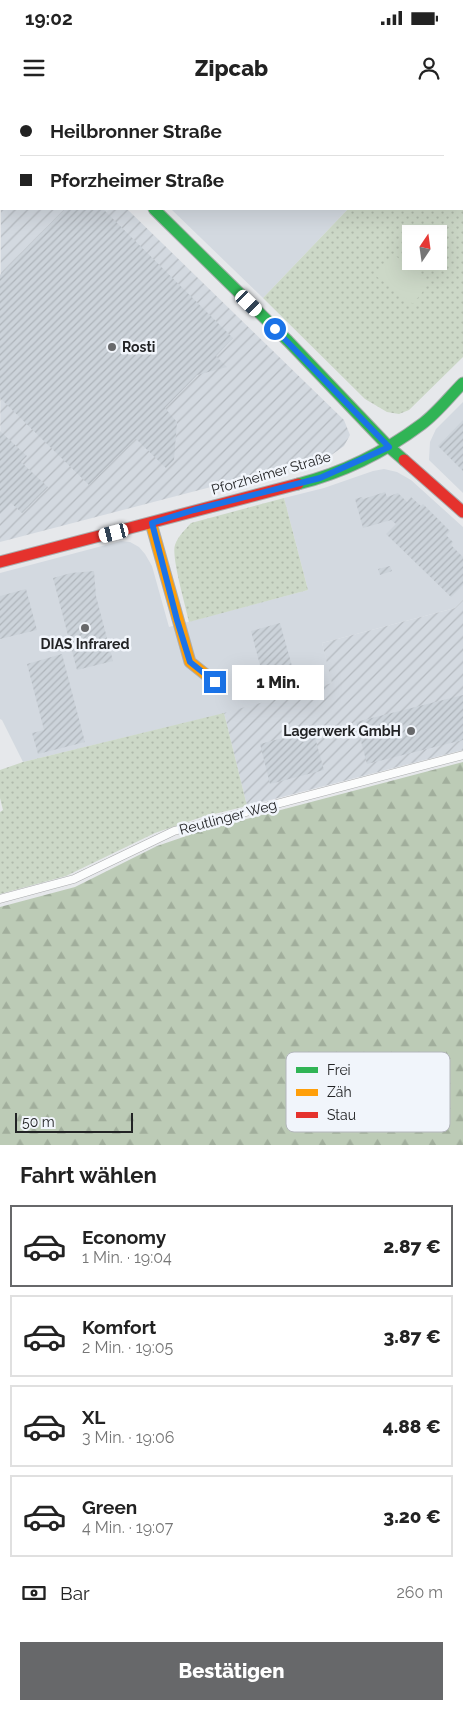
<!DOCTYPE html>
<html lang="de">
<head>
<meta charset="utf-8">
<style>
	body { margin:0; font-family:Raleway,sans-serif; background:#f2f2f2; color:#222; height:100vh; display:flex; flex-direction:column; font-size:19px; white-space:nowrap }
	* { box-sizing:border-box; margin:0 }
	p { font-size:16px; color:#767676 }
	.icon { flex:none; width:28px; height:28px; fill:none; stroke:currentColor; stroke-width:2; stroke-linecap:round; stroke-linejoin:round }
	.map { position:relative; height:1045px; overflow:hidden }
	.details { display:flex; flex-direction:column; background:#fff; flex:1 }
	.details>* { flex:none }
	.banner { position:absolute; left:0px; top:0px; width:464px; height:110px; box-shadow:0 5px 20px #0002; display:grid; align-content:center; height:110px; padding:0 20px; background:#fff }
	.needle { width:32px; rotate:13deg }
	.tools { position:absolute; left:402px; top:125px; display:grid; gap:10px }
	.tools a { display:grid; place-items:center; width:45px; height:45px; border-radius:0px; background:#fff; box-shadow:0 5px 20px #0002; font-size:25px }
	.scale { position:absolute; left:15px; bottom:12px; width:118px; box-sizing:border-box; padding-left:5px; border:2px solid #222325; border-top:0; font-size:14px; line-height:18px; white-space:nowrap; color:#222325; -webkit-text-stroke:4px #f1f5fb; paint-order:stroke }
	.end { position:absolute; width:22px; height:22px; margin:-11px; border:6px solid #1a73e8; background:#fff; box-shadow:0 0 0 2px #fff }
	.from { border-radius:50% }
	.bubble { position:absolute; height:35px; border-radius:0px; background:#fff; box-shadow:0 5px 20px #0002; font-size:16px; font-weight:800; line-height:35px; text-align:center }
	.car { position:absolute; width:15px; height:30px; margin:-15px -8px; border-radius:6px; box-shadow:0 0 4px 1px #0007; background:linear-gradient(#fff 24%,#345 0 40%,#fff 0 76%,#345 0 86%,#fff 0) }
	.banner b { display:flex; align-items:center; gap:18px; height:48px; font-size:19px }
	.banner b+b { border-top:1px solid #e0e0e0 }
	.banner i { width:12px; height:12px; background:#222 }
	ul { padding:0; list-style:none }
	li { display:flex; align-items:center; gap:15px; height:82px; margin:0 10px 8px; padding:0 10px; border:2px solid #e0e0e0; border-radius:0px }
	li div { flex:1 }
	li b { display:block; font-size:19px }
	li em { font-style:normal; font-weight:800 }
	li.on { border-color:#67686a }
	li>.icon { width:45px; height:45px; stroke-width:1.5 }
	h2 { padding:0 20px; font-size:22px; line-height:60px }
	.pay { display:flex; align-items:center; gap:12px; height:55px; padding:0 20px; font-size:19px }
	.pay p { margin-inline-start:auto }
	.button { display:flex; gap:10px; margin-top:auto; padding:10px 20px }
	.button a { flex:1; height:58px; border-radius:0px; background:#67686a; color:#fff; font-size:20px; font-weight:800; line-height:58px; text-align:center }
	.status { display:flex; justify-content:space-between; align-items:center; height:35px; padding:0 25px; background:#fff; direction:ltr }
	.status svg { height:14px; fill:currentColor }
	header { display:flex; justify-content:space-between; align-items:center; height:65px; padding:0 20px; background:#fff; font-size:22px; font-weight:800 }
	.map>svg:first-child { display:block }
	.built { fill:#d3d9e0 }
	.industrial { fill:url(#industrial-furrows) }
	.grass { fill:url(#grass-dots); fill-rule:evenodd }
	.forest { fill:url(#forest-firs) }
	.garden { fill:#ccd8c7 }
	.building { fill:url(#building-hatch) }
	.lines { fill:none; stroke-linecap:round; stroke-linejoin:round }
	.lane-casing { stroke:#aaacad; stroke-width:9 }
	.street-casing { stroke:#aaacad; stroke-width:18 }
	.fast-casing { stroke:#aaacad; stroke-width:13 }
	.slow-casing { stroke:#aaacad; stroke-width:13 }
	.jam-casing { stroke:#aaacad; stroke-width:13 }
	.lane { stroke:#fbfcfc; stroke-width:8 }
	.street { stroke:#fbfcfc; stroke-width:16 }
	.fast { stroke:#30b455; stroke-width:11 }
	.slow { stroke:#ff9f0a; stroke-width:11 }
	.jam { stroke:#e5322d; stroke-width:11 }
	.route { stroke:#1a73e8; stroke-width:6 }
	.poi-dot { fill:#67686a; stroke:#f1f5fb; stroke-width:2 }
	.labels { text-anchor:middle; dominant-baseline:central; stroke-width:5; stroke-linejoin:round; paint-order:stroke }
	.poi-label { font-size:14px; font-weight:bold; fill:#222325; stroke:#f1f5fb; text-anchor:start }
	.street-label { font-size:14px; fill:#222325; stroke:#f1f5fb }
	.key { fill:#f1f5fb; stroke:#b3b6bb; stroke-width:1 }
	.key-label { font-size:14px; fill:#222325 }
</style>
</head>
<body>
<div class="status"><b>19:02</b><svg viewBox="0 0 49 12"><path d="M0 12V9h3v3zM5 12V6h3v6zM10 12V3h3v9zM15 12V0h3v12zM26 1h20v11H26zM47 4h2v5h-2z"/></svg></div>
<header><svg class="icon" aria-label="menu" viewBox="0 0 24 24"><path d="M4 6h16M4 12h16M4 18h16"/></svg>Zipcab<svg class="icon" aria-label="person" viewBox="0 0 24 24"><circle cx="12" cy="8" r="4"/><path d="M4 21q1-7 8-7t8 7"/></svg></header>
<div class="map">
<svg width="463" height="1045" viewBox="0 0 463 1045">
	<defs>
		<pattern id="industrial-furrows" width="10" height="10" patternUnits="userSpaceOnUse" patternTransform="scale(1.25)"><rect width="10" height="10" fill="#d3d9e0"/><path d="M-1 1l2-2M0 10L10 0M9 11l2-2" fill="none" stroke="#b5bac0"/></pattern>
		<pattern id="grass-dots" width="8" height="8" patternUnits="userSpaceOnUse" patternTransform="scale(1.25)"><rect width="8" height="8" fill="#ccd8c7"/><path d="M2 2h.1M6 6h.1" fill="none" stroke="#afb9ab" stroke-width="1.8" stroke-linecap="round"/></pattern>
		<pattern id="forest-firs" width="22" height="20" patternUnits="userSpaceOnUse" patternTransform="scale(1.25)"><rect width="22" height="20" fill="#bccbb6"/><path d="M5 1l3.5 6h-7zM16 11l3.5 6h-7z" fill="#a1ae9c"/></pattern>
		<pattern id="building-hatch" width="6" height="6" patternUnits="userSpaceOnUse" patternTransform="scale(1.25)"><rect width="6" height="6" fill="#ccd3da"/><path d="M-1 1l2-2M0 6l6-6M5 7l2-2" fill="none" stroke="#afb5bb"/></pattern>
	</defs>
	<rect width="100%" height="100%" fill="#e6e8eb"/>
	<path class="built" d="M66,0H451L450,1Z
		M171,109H348L263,198Z
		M463,302V393L429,360L430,342L436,329Z
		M384,369L397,372L411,380L463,427V500L455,508L322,543L333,583L238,610L23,662L2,620L0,619V473L121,441L130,442L139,447L145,454L152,466L169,527L308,490L284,398L324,388L373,371Z"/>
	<path class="industrial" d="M1,91V109H127L344,320L350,335L344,346L330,356L0,442Z
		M463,500V650L247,706L224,613L332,583L322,543L455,508Z"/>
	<path class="grass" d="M451,0H463V257L409,310L399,314L387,312L365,299L263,198L348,109H462V1H450ZM411,134H439V161H411Z
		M284,398L308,490L189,522C186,507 171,457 175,445C178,436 185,430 191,423Z
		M224,613L247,706L202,717L155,733L66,776L0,794V712L3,710L0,698V670L23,662Z"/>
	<path class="forest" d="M463,662V1045H0V807L75,787L157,746L201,731Z"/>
	<path class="garden" d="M393,154L430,182L413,204L376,176Z"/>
	<path class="building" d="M65,109H103L233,238L216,256L227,267L197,275L165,308L177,322L174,360L166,368L136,339L89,385L0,298V175Z
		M463,320V371L438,346Z
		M0,331L27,356L21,362L48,387L22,413L11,403L0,414Z
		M385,392L387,397L398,393L407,402L411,397L421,406L423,404L450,431L446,435L453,442L451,445L463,457V485L451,497L386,434L396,424L391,420L363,428L355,399L362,397L363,399Z
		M390,466L392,471L380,475L378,469Z
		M94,471L96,496L113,561L77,570L53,478L71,473Z
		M26,489L37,530L0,539V496Z
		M280,523L297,584L267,592L251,531Z
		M62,554L85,642L38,654L32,633L44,630L27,564Z
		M463,595V640L367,664L356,622Z
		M313,630L324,670L270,684L260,644Z"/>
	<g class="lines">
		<g class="lane-casing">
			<path id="lane" d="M0,799L74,779L174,731L463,655"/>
		</g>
		<g class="street-casing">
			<path id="street" d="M41,0L42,1"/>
		</g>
		<g class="fast-casing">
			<path id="fast" d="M154,109L288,241L389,347L404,360
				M298,384C342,373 386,351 422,324C437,313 450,296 463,283"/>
		</g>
		<g class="slow-casing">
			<path id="slow" d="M0,9L1,8
				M151,423L190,562L215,582"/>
		</g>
		<g class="jam-casing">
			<path id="jam" d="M404,360L463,412
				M0,462L298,384"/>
		</g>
		<use href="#lane" class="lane"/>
		<use href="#street" class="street"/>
		<use href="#fast" class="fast"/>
		<use href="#slow" class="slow"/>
		<use href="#jam" class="jam"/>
	</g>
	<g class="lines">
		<path class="route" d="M215,582L190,562L177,520L152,423L194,410L320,378L389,347L275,229"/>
	</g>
	<g class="poi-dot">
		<circle cx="112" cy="247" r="5"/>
		<circle cx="85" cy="528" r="5"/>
		<circle cx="411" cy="631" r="5"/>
	</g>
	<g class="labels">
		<g class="poi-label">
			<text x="122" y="247">Rosti</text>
			<text x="85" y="544" text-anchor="middle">DIAS Infrared</text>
			<text x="401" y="631" text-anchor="end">Lagerwerk GmbH</text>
		</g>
		<g class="street-label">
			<text transform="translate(271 373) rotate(-16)">Pforzheimer Straße</text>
			<text transform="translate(228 717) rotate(-15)">Reutlinger Weg</text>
		</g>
	</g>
	<rect x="286" y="952" width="164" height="80" rx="8" class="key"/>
	<rect x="296" y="967" width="22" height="6" fill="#30b455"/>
	<rect x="296" y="989" width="22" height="7" fill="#ff9f0a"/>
	<rect x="296" y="1012" width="22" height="6" fill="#e5322d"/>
	<g class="key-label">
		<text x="327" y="975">Frei</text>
		<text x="327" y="997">Zäh</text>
		<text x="327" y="1020">Stau</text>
	</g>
</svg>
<div class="tools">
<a><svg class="needle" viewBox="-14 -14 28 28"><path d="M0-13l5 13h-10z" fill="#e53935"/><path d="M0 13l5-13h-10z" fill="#767676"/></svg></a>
</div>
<div class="scale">50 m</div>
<i class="end from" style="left:275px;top:229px"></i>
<i class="end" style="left:215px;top:582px"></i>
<div class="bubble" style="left:232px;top:565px;width:92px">1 Min.</div>
<i class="car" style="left:249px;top:203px;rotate:134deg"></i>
<i class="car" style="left:114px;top:433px;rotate:256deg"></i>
<div class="banner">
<b><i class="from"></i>Heilbronner Straße</b>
<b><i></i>Pforzheimer Straße</b>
</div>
</div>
<section class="details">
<h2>Fahrt wählen</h2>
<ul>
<li class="on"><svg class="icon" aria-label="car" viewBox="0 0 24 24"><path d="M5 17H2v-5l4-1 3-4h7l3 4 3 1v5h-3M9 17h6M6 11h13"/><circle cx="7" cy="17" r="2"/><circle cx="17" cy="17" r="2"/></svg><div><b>Economy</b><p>1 Min. · 19:04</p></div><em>2.87 €</em></li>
<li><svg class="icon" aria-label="car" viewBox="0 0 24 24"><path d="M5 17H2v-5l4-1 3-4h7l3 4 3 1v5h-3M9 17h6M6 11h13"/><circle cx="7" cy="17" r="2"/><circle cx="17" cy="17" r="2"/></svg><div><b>Komfort</b><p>2 Min. · 19:05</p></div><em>3.87 €</em></li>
<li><svg class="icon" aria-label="car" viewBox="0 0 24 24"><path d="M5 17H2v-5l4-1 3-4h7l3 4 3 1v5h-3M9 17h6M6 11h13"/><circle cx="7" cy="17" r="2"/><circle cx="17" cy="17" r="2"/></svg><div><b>XL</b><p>3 Min. · 19:06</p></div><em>4.88 €</em></li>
<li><svg class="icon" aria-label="car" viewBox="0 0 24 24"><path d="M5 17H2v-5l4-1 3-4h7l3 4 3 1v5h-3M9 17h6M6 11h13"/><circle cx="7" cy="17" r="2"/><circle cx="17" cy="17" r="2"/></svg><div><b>Green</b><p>4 Min. · 19:07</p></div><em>3.20 €</em></li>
</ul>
<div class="pay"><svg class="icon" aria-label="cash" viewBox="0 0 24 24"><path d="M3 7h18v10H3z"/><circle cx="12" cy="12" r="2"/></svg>Bar<p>260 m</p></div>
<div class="button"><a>Bestätigen</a></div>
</section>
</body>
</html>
